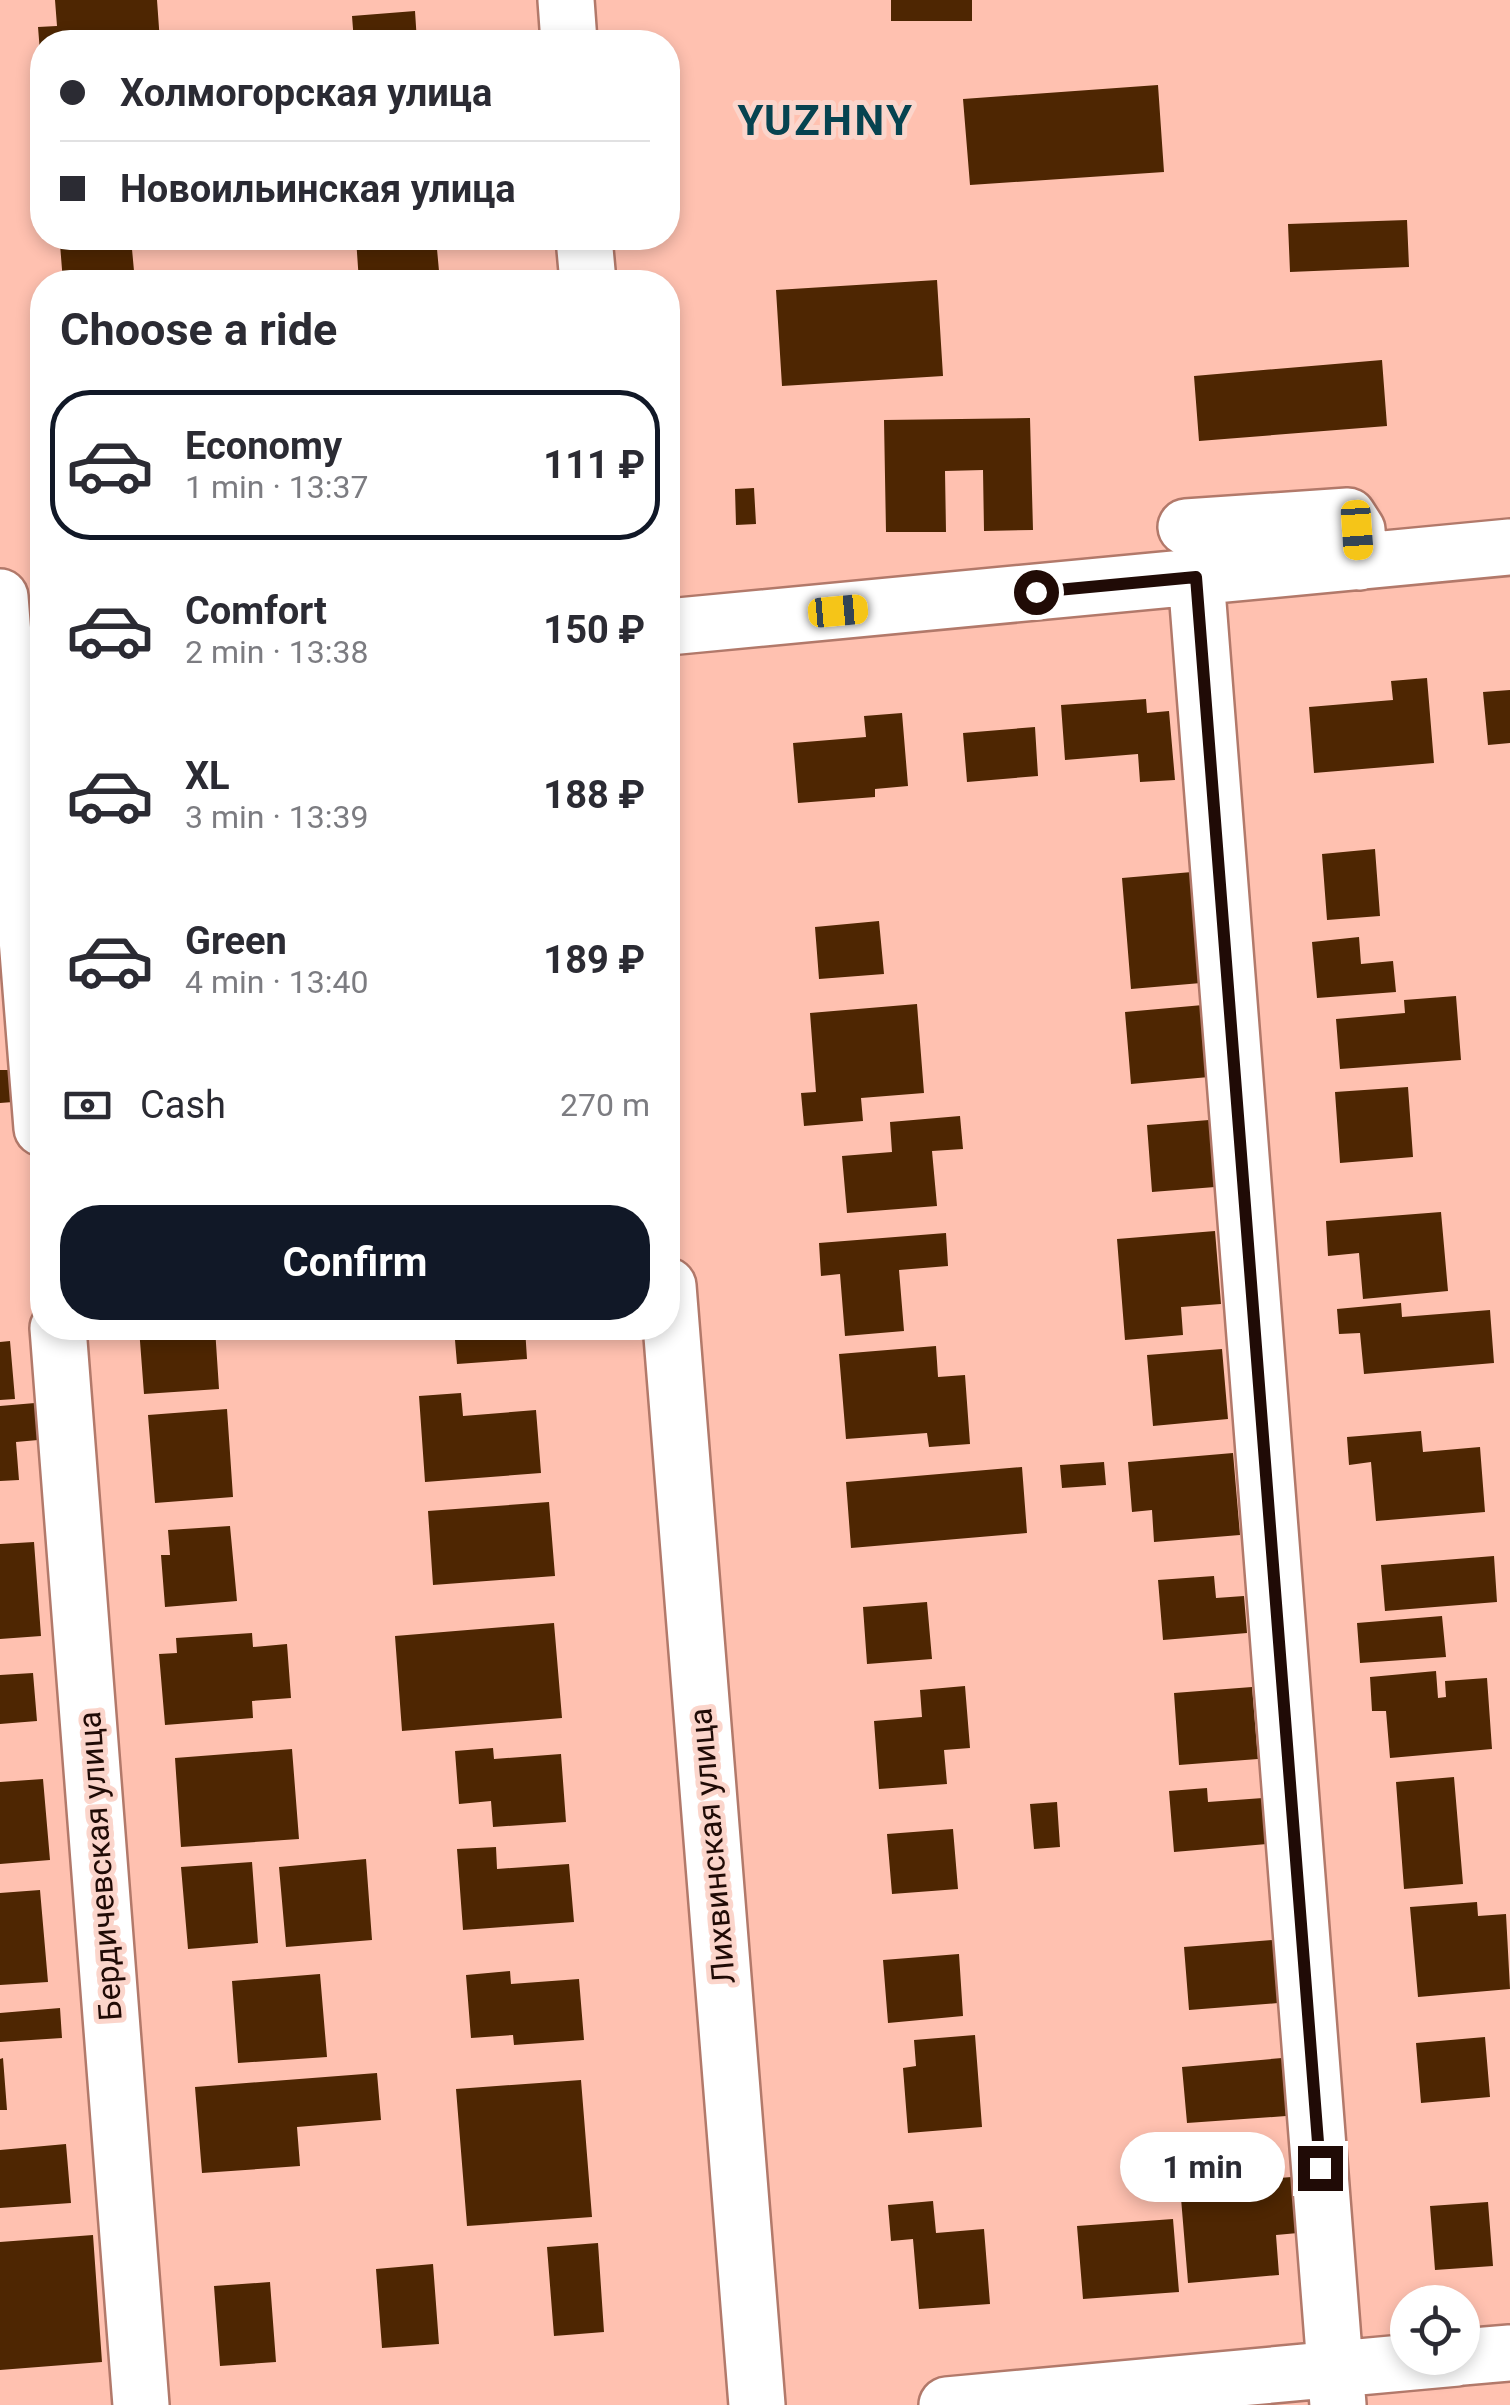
<!DOCTYPE html>
<html lang="en">
<head>
<meta charset="utf-8">
<style>
	body { margin:0; font-family:Roboto,sans-serif; background:#f2f2f3; color:#2b2b33; height:100vh; display:flex; flex-direction:column; font-size:38px; white-space:nowrap }
	* { box-sizing:border-box; margin:0 }
	p { font-size:32px; color:#7c7c81 }
	.icon { flex:none; width:55px; height:55px; fill:none; stroke:currentColor; stroke-width:2; stroke-linecap:round; stroke-linejoin:round }
	.map { position:relative; flex:1; overflow:hidden }
	.side { position:absolute; left:30px; top:270px; width:650px; height:1070px; display:flex; flex-direction:column; background:#fff; border-radius:40px; box-shadow:0 5px 15px #0003 }
	.side>* { flex:none }
	.guide { position:absolute; left:30px; top:30px; width:650px; height:220px; border-radius:40px; box-shadow:0 5px 15px #0003; display:grid; align-content:center; height:220px; padding:0 30px; background:#fff }
	.controls { position:absolute; left:1390px; top:2285px; display:grid; gap:20px }
	.controls a { display:grid; place-items:center; width:90px; height:90px; border-radius:50%; background:#fff; box-shadow:0 5px 15px #0003; font-size:50px }
	.end { position:absolute; width:45px; height:45px; margin:-22px; border:12px solid #200b06; background:#fff; box-shadow:0 0 0 5px #fff }
	.from { border-radius:50% }
	.bubble { position:absolute; height:70px; border-radius:35px; background:#fff; box-shadow:0 5px 15px #0003; font-size:32px; font-weight:700; line-height:70px; text-align:center }
	.car { position:absolute; width:30px; height:60px; margin:-30px -15px; border-radius:12px; box-shadow:0 0 8px 2px #0007; background:linear-gradient(#f5c518 24%,#345 0 40%,#f5c518 0 76%,#345 0 86%,#f5c518 0) }
	.guide b { display:flex; align-items:center; gap:35px; height:95px; font-size:38px }
	.guide b+b { border-top:2px solid #e1e1e2 }
	.guide i { width:25px; height:25px; background:#2b2b33 }
	ul { padding:0; list-style:none }
	li { display:flex; align-items:center; gap:30px; height:150px; margin:0 20px 15px; padding:0 10px; border:5px solid transparent; border-radius:40px }
	li div { flex:1 }
	li b { display:block; font-size:38px }
	li em { font-style:normal; font-weight:700 }
	li.on { border-color:#111827 }
	li>.icon { width:90px; height:90px; stroke-width:1.5 }
	h2 { padding:0 30px; font-size:45px; line-height:120px }
	.pay { display:flex; align-items:center; gap:25px; height:110px; padding:0 30px; font-size:38px }
	.pay p { margin-inline-start:auto }
	.primary-button { display:flex; gap:20px; margin-top:auto; padding:20px 30px }
	.primary-button a { flex:1; height:115px; border-radius:40px; background:#111827; color:#fff; font-size:40px; font-weight:700; line-height:115px; text-align:center }
	.map>svg:first-child { display:block }
	.building { fill:#4e2602 }
	.lines { fill:none; stroke-linecap:round; stroke-linejoin:round }
	.minor-casing { stroke:#b2796a; stroke-width:60 }
	.major-casing { stroke:#b2796a; stroke-width:60 }
	.minor { stroke:#fff; stroke-width:55 }
	.major { stroke:#fff; stroke-width:55 }
	.route { stroke:#200b06; stroke-width:12 }
	.labels { text-anchor:middle; dominant-baseline:central; stroke-width:10; stroke-linejoin:round; paint-order:stroke }
	.street-label { font-size:32px; fill:#200b06; stroke:#fbd5cb }
	.district-label { font-size:42px; font-weight:bold; letter-spacing:2.5px; fill:#064350; stroke:#fbd5cb }
</style>
</head>
<body>
<div class="map">
<svg width="1510" height="2405" viewBox="0 0 1510 2405">
	<rect width="100%" height="100%" fill="#ffc1b0"/>
	<path class="building" d="M55,0H157L160,42H42V52H40L38,27L57,26Z
		M891,0H972V21H891Z
		M415,11L417,42H354L352,16Z
		M1158,85L1164,172L970,185L963,99Z
		M1407,220L1409,267L1290,272L1288,224Z
		M131,238L135,282H63L60,244Z
		M356,238H436L440,282H359Z
		M937,280L943,376L782,386L776,290Z
		M1382,360L1387,426L1199,441L1194,376Z
		M1030,418L1033,530L984,531L983,470L945,471L946,532H886L884,420Z
		M754,488L756,524L736,525L735,489Z
		M1427,678L1434,763L1314,773L1309,707L1393,700L1391,681Z
		M1510,690V743L1488,745L1483,692Z
		M1146,699L1147,713L1169,711L1175,780L1140,782L1138,754L1065,760L1061,705Z
		M902,713L908,786L875,789V797L798,803L793,743L866,737L864,716Z
		M1035,727L1038,776L967,782L963,733Z
		M1375,849L1380,916L1327,920L1322,854Z
		M1192,872L1201,983L1131,989L1122,878Z
		M879,921L884,974L819,979L815,927Z
		M1359,937L1361,964L1393,961L1396,992L1317,998L1312,942Z
		M1456,996L1461,1060L1340,1069L1336,1019L1405,1013L1404,1000Z
		M917,1004L924,1093L861,1098L863,1121L804,1126L801,1093L816,1092L810,1013Z
		M1203,1005L1209,1077L1131,1084L1125,1012Z
		M0,1070H10L13,1102L0,1103Z
		M1408,1087L1413,1157L1340,1163L1335,1092Z
		M960,1116L963,1149L932,1151L937,1206L847,1213L842,1156L892,1152L890,1122Z
		M1209,1120L1215,1187L1152,1192L1147,1125Z
		M1441,1212L1448,1291L1363,1299L1359,1253L1328,1256L1326,1221Z
		M1215,1231L1221,1304L1181,1307L1183,1335L1125,1340L1117,1239Z
		M946,1233L948,1266L899,1270L904,1331L845,1336L840,1274L821,1276L819,1243Z
		M1401,1303L1402,1317L1490,1310L1494,1363L1364,1374L1360,1333L1339,1334L1337,1309Z
		M139,1328H215L219,1389L144,1394Z
		M454,1328H525L527,1359L457,1364Z
		M10,1341L15,1399L0,1400V1342Z
		M936,1346L938,1377L965,1375L970,1444L929,1447L927,1433L846,1439L839,1354Z
		M1222,1349L1228,1419L1153,1426L1147,1355Z
		M461,1393L463,1416L536,1410L541,1473L425,1482L419,1396Z
		M35,1403L38,1440L16,1442L19,1480L0,1481V1406Z
		M227,1409L233,1497L155,1503L148,1415Z
		M1421,1431L1423,1452L1480,1447L1485,1512L1376,1521L1371,1462L1349,1465L1347,1437Z
		M1233,1453L1240,1535L1154,1542L1152,1510L1132,1512L1128,1462Z
		M1104,1462L1106,1485L1062,1488L1060,1465Z
		M1022,1467L1027,1533L851,1548L846,1482Z
		M549,1502L555,1576L433,1585L428,1511Z
		M230,1526L237,1601L165,1607L161,1555H170L168,1530Z
		M34,1542L41,1636L0,1639V1544Z
		M1494,1556L1497,1602L1385,1611L1381,1565Z
		M1214,1576L1216,1598L1244,1596L1247,1633L1163,1640L1158,1580Z
		M927,1602L932,1659L867,1664L863,1607Z
		M1442,1616L1446,1657L1360,1663L1357,1623Z
		M554,1623L562,1718L402,1731L395,1636Z
		M252,1633L253,1647L287,1644L291,1698L252,1701L253,1718L165,1725L159,1654L177,1653L176,1638Z
		M1436,1671L1438,1698L1446,1697L1445,1681L1487,1678L1492,1749L1390,1758L1386,1711H1372L1370,1677Z
		M33,1673L37,1721L0,1724V1675Z
		M965,1686L970,1748L944,1750L947,1784L879,1789L874,1721L922,1717L920,1690Z
		M1252,1687L1258,1759L1179,1765L1174,1693Z
		M493,1748L494,1759L561,1754L566,1822L493,1827L491,1801L459,1804L455,1751Z
		M292,1749L299,1839L181,1847L175,1758Z
		M1454,1777L1463,1884L1404,1889L1396,1782Z
		M43,1779L50,1860L0,1864V1782Z
		M1207,1788L1208,1802L1263,1798L1267,1844L1174,1852L1169,1791Z
		M1057,1802L1060,1847L1034,1849L1030,1804Z
		M953,1829L958,1889L892,1894L887,1834Z
		M496,1847L497,1869L569,1864L574,1922L463,1930L457,1849Z
		M366,1859L372,1940L286,1947L279,1867Z
		M252,1862L258,1943L188,1949L181,1867Z
		M40,1890L48,1982L0,1985V1893Z
		M1477,1902L1478,1916L1506,1914L1510,1989L1418,1997L1410,1907Z
		M1273,1940L1278,2003L1189,2010L1184,1947Z
		M959,1954L963,2016L888,2023L883,1960Z
		M510,1971L511,1984L579,1979L584,2040L514,2045L513,2035L471,2038L466,1975Z
		M320,1974L327,2057L238,2063L232,1981Z
		M60,2008L62,2038L0,2042V2013Z
		M975,2035L982,2127L908,2133L903,2068L916,2066L914,2040Z
		M1485,2037L1490,2097L1421,2103L1416,2043Z
		M3,2058L7,2110H0V2059Z
		M1282,2058L1286,2116L1187,2123L1182,2067Z
		M377,2073L381,2120L297,2127L300,2166L202,2173L195,2087Z
		M581,2080L592,2217L467,2226L456,2089Z
		M66,2144L71,2203L0,2208V2150Z
		M1304,2176L1309,2232L1276,2235L1279,2275L1188,2283L1180,2186Z
		M933,2201L936,2233L984,2229L990,2304L919,2309L913,2239L891,2241L888,2205Z
		M1488,2202L1493,2266L1435,2270L1430,2206Z
		M1173,2219L1179,2292L1083,2299L1077,2226Z
		M93,2235L102,2362L0,2370V2242Z
		M598,2243L604,2332L554,2336L547,2247Z
		M433,2264L439,2344L382,2348L376,2269Z
		M270,2282L276,2362L220,2366L214,2286Z"/>
	<g class="lines">
		<g class="minor-casing">
			<path id="minor" d="M1186,527L1348,516L1357,530L1359,562
				M1196,577L1338,2405
				M0,597L42,1128
				M668,627L1510,547
				M58,1328L141,2405
				M1462,2357L1510,2353
				M947,2405L1457,2358"/>
		</g>
		<g class="major-casing">
			<path id="major" d="M566,0L569,42
				M584,238L588,282
				M668,1286L757,2405"/>
		</g>
		<use href="#minor" class="minor"/>
		<use href="#major" class="major"/>
	</g>
	<g class="lines">
		<path class="route" d="M1036,592L1196,577L1320,2168"/>
	</g>
	<g class="labels">
		<g class="street-label">
			<text transform="translate(712 1846) rotate(-95)">Лихвинская улица</text>
			<text transform="translate(100 1866) rotate(-94)">Бердичевская улица</text>
		</g>
		<g class="district-label">
			<text x="826" y="120">YUZHNY</text>
		</g>
	</g>
</svg>
<div class="controls">
<a><svg class="icon" aria-label="locate" viewBox="0 0 24 24"><circle cx="12" cy="12" r="6"/><path d="M12 2v4M12 18v4M2 12h4M18 12h4"/></svg></a>
</div>
<i class="end from" style="left:1036px;top:592px"></i>
<i class="end" style="left:1320px;top:2168px"></i>
<div class="bubble" style="left:1120px;top:2132px;width:165px">1 min</div>
<i class="car" style="left:1357px;top:530px;rotate:176deg"></i>
<i class="car" style="left:838px;top:611px;rotate:85deg"></i>
<div class="guide">
<b><i class="from"></i>Холмогорская улица</b>
<b><i></i>Новоильинская улица</b>
</div>
<section class="side">
<h2>Choose a ride</h2>
<ul>
<li class="on"><svg class="icon" aria-label="car" viewBox="0 0 24 24"><path d="M5 17H2v-5l4-1 3-4h7l3 4 3 1v5h-3M9 17h6M6 11h13"/><circle cx="7" cy="17" r="2"/><circle cx="17" cy="17" r="2"/></svg><div><b>Economy</b><p>1 min · 13:37</p></div><em>111 ₽</em></li>
<li><svg class="icon" aria-label="car" viewBox="0 0 24 24"><path d="M5 17H2v-5l4-1 3-4h7l3 4 3 1v5h-3M9 17h6M6 11h13"/><circle cx="7" cy="17" r="2"/><circle cx="17" cy="17" r="2"/></svg><div><b>Comfort</b><p>2 min · 13:38</p></div><em>150 ₽</em></li>
<li><svg class="icon" aria-label="car" viewBox="0 0 24 24"><path d="M5 17H2v-5l4-1 3-4h7l3 4 3 1v5h-3M9 17h6M6 11h13"/><circle cx="7" cy="17" r="2"/><circle cx="17" cy="17" r="2"/></svg><div><b>XL</b><p>3 min · 13:39</p></div><em>188 ₽</em></li>
<li><svg class="icon" aria-label="car" viewBox="0 0 24 24"><path d="M5 17H2v-5l4-1 3-4h7l3 4 3 1v5h-3M9 17h6M6 11h13"/><circle cx="7" cy="17" r="2"/><circle cx="17" cy="17" r="2"/></svg><div><b>Green</b><p>4 min · 13:40</p></div><em>189 ₽</em></li>
</ul>
<div class="pay"><svg class="icon" aria-label="cash" viewBox="0 0 24 24"><path d="M3 7h18v10H3z"/><circle cx="12" cy="12" r="2"/></svg>Cash<p>270 m</p></div>
<div class="primary-button"><a>Confirm</a></div>
</section>
</div>
</body>
</html>
